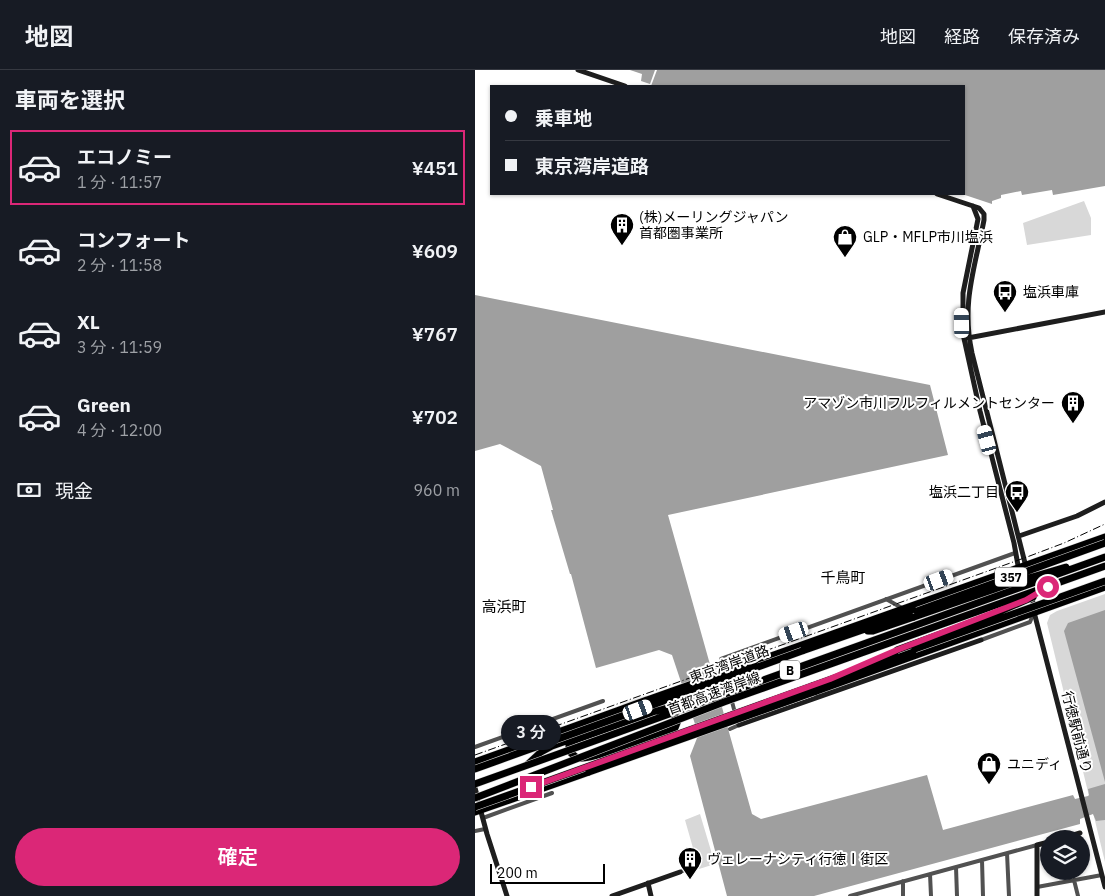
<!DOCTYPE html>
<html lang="ja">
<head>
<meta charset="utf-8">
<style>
	body { margin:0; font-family:"IBM Plex Sans","Noto Sans JP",sans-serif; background:#242831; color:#f1f3f6; height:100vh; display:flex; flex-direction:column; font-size:19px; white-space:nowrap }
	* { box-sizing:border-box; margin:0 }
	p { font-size:16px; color:#9ea1a6 }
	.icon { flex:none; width:28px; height:28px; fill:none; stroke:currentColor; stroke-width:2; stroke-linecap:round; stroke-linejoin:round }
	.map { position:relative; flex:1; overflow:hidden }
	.side { display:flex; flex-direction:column; background:#171b24; width:475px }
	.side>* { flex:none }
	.banner { position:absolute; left:15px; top:15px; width:475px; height:110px; border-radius:0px; box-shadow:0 1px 4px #0004; display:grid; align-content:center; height:110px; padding:0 15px; background:#171b24 }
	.controls { position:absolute; left:565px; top:760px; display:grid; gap:10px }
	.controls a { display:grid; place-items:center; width:50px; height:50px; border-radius:50%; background:#171b24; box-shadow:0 1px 4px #0004; font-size:25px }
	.scale { position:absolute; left:15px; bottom:12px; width:115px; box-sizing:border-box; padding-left:5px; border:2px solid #000; border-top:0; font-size:14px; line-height:18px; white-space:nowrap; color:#000; -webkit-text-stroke:4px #fff; paint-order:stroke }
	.end { position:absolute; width:22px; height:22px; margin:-11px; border:6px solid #db2777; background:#fff; box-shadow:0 0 0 2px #fff }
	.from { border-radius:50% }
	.bubble { position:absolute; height:35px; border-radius:18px; background:#171b24; box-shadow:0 1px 4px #0004; font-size:16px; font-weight:600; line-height:35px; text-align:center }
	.car { position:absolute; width:15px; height:30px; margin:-15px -8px; border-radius:6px; box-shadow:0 0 4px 1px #0007; background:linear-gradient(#fff 24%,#345 0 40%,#fff 0 76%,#345 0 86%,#fff 0) }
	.banner b { display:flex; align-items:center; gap:18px; height:48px; font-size:19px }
	.banner b+b { border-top:1px solid #363941 }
	.banner i { width:12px; height:12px; background:#f1f3f6 }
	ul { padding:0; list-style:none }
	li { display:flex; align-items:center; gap:15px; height:75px; margin:0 10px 8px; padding:0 5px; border:2px solid transparent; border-radius:0px }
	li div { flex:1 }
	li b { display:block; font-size:19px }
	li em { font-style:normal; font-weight:600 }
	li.selected { border-color:#db2777 }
	li>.icon { width:45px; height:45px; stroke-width:1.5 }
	h2 { padding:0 15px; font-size:22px; line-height:60px }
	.pay { display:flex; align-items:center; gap:12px; height:55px; padding:0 15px; font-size:19px }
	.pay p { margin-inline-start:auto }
	.action { display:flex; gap:10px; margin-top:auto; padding:10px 15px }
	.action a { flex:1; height:58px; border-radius:30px; background:#db2777; color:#fff; font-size:20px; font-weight:600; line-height:58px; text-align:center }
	header { display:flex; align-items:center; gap:30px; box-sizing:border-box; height:70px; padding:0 25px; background:#171b24; border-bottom:1px solid #363941 }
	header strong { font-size:24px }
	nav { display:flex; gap:28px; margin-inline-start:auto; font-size:18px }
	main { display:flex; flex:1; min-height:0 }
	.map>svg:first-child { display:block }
	.green { fill:#d8d8d8 }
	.water { fill:#9f9f9f }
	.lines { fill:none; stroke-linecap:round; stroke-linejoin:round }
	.highway-casing { stroke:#dbdbdb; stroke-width:8 }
	.street { stroke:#515151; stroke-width:4 }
	.secondary { stroke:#1e1e1e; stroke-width:5 }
	.highway { stroke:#000; stroke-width:7 }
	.rail { stroke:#000; stroke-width:1; stroke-dasharray:8 2.5 1 2.5; stroke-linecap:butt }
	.highway-bridge-casing { stroke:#dbdbdb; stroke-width:8; stroke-linecap:butt }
	.highway-bridge { stroke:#000; stroke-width:7 }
	.route { stroke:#db2777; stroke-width:6 }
	.labels { text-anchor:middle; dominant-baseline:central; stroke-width:4; stroke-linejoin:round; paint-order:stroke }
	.shield { fill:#fff; stroke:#4c4c4c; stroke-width:1 }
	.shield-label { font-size:12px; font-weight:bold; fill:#000 }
	.poi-label { font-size:14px; fill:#000; stroke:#fff; text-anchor:start }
	.street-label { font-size:14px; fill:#000; stroke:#fff }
	.neighbourhood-label { font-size:15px; fill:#000; stroke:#fff }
</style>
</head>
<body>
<header>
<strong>地図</strong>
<nav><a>地図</a><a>経路</a><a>保存済み</a></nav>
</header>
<main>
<section class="side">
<h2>車両を選択</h2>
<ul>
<li class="selected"><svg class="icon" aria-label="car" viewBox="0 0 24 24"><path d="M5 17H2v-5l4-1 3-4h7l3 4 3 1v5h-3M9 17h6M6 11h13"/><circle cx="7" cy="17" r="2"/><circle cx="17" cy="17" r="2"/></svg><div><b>エコノミー</b><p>1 分 · 11:57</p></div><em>¥451</em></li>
<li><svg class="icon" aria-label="car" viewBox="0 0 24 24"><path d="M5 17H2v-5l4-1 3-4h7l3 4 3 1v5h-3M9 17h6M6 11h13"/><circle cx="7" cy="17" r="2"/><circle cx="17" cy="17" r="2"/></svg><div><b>コンフォート</b><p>2 分 · 11:58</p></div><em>¥609</em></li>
<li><svg class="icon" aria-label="car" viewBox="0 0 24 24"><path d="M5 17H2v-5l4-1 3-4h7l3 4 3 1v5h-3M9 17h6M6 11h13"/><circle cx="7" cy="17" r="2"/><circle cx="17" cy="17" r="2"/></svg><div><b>XL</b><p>3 分 · 11:59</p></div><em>¥767</em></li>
<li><svg class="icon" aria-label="car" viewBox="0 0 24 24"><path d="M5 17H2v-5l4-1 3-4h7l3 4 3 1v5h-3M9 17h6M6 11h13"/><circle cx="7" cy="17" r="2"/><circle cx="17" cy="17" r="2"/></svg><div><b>Green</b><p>4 分 · 12:00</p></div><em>¥702</em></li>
</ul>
<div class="pay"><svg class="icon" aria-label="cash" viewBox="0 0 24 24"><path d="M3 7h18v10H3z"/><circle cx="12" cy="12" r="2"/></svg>現金<p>960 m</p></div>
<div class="action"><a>確定</a></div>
</section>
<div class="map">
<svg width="630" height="826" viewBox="0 0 630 826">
	<rect width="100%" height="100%" fill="#fff"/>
	<path class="green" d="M609,131L616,148V165L552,175L548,153Z
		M630,524V792L572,553L575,545L582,541Z
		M225,744L240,794L224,799L210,750Z"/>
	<path class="water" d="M155,0H180L175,14L166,11L167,4Z
		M182,0H630V116L578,125L577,120L547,125L546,121L526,125V128L517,131V134L487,124H489V16H176Z
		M0,225L455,315L473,385L193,445L277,744L286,749L452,705L468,760L598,725L600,729L613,726L614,725L613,719L630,714V750L621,751L618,744L605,749V754L339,826H252L215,686L224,663L220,654L197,585L184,580L121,598L96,504H95L76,440H78L66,396L25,374L0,381Z
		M630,540V712L589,561L593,553Z"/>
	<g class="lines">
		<g class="highway-casing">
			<path id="highway" d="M393,561H398L439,547
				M327,581L442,541
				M279,592L630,467
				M337,616L440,579
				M339,622L630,517
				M182,641L98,671L94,676L96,683L102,688C116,691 176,667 194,661L200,658L202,653L197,638
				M0,692L172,630
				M53,694L66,682L77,676L187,637
				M0,742L114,702"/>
		</g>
		<path class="street" d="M411,529L427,538
			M506,570L555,552L559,542
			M249,602L246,589L540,483
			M251,609L260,643
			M255,659L264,655
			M0,677L128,631
			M8,748L77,723
			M0,761L10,759
			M532,783L534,826
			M507,790L508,826
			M481,797L482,826
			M205,802L222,795
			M455,804L456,826
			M599,810L603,826
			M428,811V826
			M562,817L627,805
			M375,826L562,775"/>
		<path class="secondary" d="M103,0L150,16
			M462,124L504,138L509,144V150C500,198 486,233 497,283L551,497
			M498,136L503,149L488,223V264L505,341L539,473L544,501
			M493,268L630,242
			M544,466L602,446L630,432
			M557,525L559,542L630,817
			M264,655L506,570
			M0,718L3,729
			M5,738L12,764L32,826
			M586,769L605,763
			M173,813L176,826
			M137,826L205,802
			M562,826V775L574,772"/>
		<use href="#highway" class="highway"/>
		<path class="rail" d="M0,685L552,487L589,473L630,454"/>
		<g class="highway-bridge-casing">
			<path id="highway-bridge" d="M442,541L630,473
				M439,547L537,513L591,497
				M440,579L630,511
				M422,580L512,547L558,527
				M172,630L279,592
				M182,641L213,632
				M0,699L327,581
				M114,702L339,622
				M0,714L630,487
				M0,728L249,632L630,496
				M0,737L337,616"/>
		</g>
		<use href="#highway-bridge" class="highway-bridge"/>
	</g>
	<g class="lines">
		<path class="route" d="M56,717L355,609L422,580L551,530L573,517"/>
	</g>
	<defs>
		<g id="building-pin" transform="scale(1.25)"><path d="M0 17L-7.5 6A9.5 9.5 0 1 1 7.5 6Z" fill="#000" stroke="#fff"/><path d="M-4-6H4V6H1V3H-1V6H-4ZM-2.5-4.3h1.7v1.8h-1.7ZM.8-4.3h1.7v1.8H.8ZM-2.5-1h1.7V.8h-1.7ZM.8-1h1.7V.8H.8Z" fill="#fff"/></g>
		<g id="shop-pin" transform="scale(1.25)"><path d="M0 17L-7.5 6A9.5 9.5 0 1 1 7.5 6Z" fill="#000" stroke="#fff"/><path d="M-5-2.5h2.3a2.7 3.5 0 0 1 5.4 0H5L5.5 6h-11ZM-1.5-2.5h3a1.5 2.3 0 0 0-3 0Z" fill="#fff"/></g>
		<g id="bus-pin" transform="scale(1.25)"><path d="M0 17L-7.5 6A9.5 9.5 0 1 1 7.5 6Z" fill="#000" stroke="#fff"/><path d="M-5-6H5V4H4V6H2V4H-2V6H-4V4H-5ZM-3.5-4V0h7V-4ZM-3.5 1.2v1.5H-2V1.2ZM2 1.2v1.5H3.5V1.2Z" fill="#fff"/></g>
	</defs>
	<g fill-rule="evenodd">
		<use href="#building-pin" x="147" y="155"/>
		<use href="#shop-pin" x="370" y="167"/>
		<use href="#bus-pin" x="530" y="222"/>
		<use href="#building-pin" x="598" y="333"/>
		<use href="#bus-pin" x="542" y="422"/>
		<use href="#shop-pin" x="514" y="694"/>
		<use href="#building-pin" x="215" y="789"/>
	</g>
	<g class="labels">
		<g class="shield">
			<rect x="520" y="497.5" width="32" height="19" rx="4"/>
			<rect x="305" y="590.5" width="20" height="19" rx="4"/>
		</g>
		<g class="shield-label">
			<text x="536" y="507">357</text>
			<text x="315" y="600">B</text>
		</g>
		<g class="poi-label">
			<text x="164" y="147">(株)メーリングジャパン<tspan x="164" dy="16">首都圏事業所</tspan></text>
			<text x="388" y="167">GLP・MFLP市川塩浜</text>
			<text x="548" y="222">塩浜車庫</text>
			<text x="580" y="333" text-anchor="end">アマゾン市川フルフィルメントセンター</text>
			<text x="524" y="422" text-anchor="end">塩浜二丁目</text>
			<text x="532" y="694">ユニディ</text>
			<text x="232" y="789">ヴェレーナシティ行徳Ⅰ街区</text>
		</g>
		<g class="street-label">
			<text transform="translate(254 594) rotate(-20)">東京湾岸道路</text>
			<text transform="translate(239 623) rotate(-20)">首都高速湾岸線</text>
			<text transform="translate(602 662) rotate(76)">行徳駅前通り</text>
		</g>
		<g class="neighbourhood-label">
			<text x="368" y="507">千鳥町</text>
			<text x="29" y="536">高浜町</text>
		</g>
	</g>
</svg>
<div class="controls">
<a><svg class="icon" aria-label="layers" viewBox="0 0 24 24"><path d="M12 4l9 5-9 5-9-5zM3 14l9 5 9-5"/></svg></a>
</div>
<div class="scale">200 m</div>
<i class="end from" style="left:573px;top:517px"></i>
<i class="end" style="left:56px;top:717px"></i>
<div class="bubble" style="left:26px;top:645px;width:60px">3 分</div>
<i class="car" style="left:487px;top:253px;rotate:359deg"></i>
<i class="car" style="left:512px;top:370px;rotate:345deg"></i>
<i class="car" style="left:464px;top:510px;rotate:70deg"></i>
<i class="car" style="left:319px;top:562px;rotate:251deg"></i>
<i class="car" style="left:163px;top:640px;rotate:70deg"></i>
<div class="banner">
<b><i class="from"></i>乗車地</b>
<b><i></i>東京湾岸道路</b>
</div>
</div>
</main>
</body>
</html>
